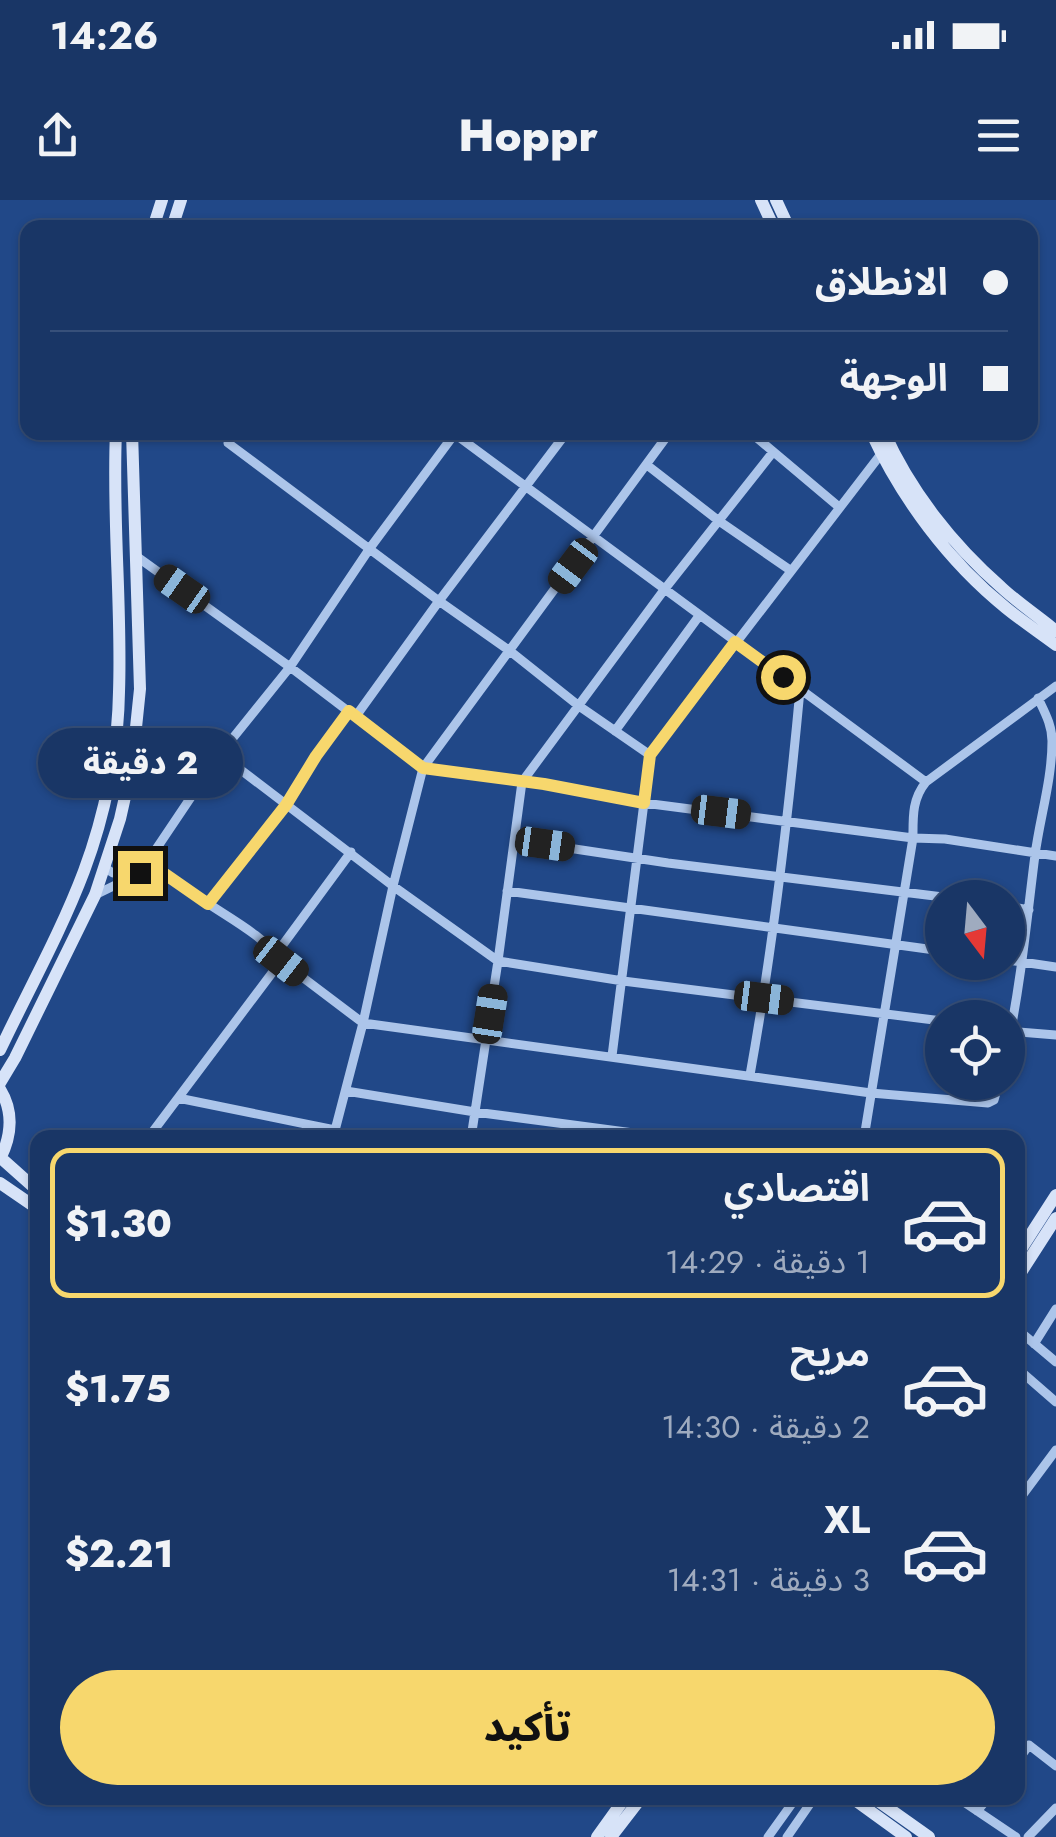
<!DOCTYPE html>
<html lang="ar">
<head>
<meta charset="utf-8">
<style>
	body { margin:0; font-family:Jost,"Noto Sans Arabic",sans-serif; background:#223e6c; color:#f1f3f6; direction:rtl; height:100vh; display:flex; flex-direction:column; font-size:38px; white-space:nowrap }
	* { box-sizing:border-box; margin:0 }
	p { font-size:32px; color:#9fabbf }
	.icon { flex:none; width:55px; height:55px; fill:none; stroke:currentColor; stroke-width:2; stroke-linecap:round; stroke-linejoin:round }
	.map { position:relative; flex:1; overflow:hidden; direction:ltr }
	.panel { position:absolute; left:30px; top:930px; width:995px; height:675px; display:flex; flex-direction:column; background:#193666; border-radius:20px; box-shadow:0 2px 8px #0004,0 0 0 2px #37507a; direction:rtl }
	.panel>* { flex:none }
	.guide { position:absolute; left:20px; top:20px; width:1018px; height:220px; border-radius:20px; box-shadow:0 2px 8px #0004,0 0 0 2px #37507a; direction:rtl; display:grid; align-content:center; height:220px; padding:0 30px; background:#193666 }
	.needle { width:65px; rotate:164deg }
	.buttons { position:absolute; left:925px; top:680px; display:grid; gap:20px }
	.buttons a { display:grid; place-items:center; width:100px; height:100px; border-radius:50%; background:#193666; box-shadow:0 2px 8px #0004,0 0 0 2px #37507a; font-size:50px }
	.end { position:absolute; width:45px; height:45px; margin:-22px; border:12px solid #f7d76d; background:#111; box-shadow:0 0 0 5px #111 }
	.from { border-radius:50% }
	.bubble { position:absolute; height:70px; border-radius:35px; background:#193666; box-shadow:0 2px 8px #0004,0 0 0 2px #37507a; font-size:32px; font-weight:800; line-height:70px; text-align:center; direction:rtl }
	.car { position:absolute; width:30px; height:60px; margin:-30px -15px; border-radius:12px; box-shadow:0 0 8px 2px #0007; background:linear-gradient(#222 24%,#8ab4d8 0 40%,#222 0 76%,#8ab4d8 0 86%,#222 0) }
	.guide b { display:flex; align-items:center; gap:35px; height:95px; font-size:38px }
	.guide b+b { border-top:2px solid #37507a }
	.guide i { width:25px; height:25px; background:#f1f3f6 }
	ul { padding:18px 0 0; list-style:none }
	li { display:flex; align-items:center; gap:30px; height:150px; margin:0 20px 15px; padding:0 10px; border:5px solid transparent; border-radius:20px }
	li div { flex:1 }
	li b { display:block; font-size:38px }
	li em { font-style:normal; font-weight:800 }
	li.selected { border-color:#f7d76d }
	li>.icon { width:90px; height:90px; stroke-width:1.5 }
	.button { display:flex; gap:20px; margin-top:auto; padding:20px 30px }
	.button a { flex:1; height:115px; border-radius:60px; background:#f7d76d; color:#111; font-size:40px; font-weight:800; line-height:115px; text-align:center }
	.status { display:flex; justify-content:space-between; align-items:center; height:70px; padding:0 50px; background:#193666; direction:ltr }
	.status svg { height:28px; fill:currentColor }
	header { display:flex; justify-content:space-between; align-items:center; height:130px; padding:0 30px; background:#193666; font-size:45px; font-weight:800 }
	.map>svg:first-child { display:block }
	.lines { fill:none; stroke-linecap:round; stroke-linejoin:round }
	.street { stroke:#acc5ea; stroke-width:9 }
	.secondary { stroke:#d7e3f8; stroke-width:12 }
	.route { stroke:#f7d76d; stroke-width:12 }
</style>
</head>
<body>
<div class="status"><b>14:26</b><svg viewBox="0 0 49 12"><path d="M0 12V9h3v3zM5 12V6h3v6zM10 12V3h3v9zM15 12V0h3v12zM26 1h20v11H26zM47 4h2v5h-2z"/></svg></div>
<header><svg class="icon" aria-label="menu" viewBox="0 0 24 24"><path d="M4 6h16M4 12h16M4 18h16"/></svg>Hoppr<svg class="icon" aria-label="share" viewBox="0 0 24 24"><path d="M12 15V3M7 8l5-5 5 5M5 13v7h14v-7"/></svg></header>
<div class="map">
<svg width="1056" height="1637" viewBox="0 0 1056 1637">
	<rect width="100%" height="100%" fill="#214888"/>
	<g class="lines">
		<path class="street" d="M452,232L926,582
			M750,232L839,307
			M228,243L439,401L510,451L579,506L650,555
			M647,265L719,321L790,370
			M136,356L290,467L423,568L544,584L644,603L913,638L945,639L1056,656
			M356,516L439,401L567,232
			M615,531L699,416
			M220,554L393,686L498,761L623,781L942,821
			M515,640L668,663L951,698
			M140,673L154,669C171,676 185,688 200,698C225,716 264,735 281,761L363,823L871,893L988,903L994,900L999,882
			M140,673L220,554L290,467L370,348L456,232
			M507,691L942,751
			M95,695L140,673H113L105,668
			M208,703L286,605L316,556L349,511
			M1008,706L1029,710
			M276,754L351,652
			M1008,760L1056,767
			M1008,831L1056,835
			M1008,844C1021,782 1027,718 1035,655C1040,617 1052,580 1052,541C1052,525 1045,513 1038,498
			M612,856L650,555L881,254
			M750,875C773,747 788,619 800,490
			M346,891L475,912L671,938
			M178,898L335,930
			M148,938L281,761
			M333,938L363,823L393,686L423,568L670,232
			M471,938L498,761L522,582L664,390L773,252
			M864,938L913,638C913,617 912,599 926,582L1056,486
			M1018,1130L1056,1162
			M1034,1144L1056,1109
			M1018,1169L1056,1202
			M1018,1301L1056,1250
			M1018,1560L1029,1545L1056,1566
			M958,1598L1016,1637
			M977,1611L988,1598
			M768,1637L796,1598
			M787,1637L814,1598
			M1028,1637L1056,1608"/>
		<path class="secondary" d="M761,0L774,28
			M776,0L789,28
			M153,28L162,0
			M172,28L181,0
			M871,232C902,299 949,362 1006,408C1022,421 1040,433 1056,445
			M884,232C910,291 953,345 1001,387C1018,403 1038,416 1056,431
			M0,850C28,791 61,732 84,671C105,615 118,551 119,492C122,405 112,319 116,232
			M0,883L15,858L95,695L120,619L132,566L140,489L132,232
			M0,889C14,912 12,935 0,959
			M1,958L38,991
			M0,983L38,1009
			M1018,1054L1056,995
			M1018,1077L1056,1018
			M852,1598L906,1637
			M874,1598L929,1637
			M597,1637L625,1598
			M611,1637L641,1598"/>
	</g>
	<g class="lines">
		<path class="route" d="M140,673L154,669L162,672L208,704L286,605L316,556L349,511L423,568L544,584L644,603L650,555L735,442L783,477"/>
	</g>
</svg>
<div class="buttons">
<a><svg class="needle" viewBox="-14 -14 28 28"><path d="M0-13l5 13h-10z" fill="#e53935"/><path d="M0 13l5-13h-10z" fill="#9fabbf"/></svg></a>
<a><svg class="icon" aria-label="locate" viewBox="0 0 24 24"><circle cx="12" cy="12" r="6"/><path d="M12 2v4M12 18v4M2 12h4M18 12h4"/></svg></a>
</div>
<i class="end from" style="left:783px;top:477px"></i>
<i class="end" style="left:140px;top:673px"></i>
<div class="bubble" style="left:38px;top:528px;width:205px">2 دقيقة</div>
<i class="car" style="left:573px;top:366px;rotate:217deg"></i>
<i class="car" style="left:182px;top:389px;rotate:305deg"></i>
<i class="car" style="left:721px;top:612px;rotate:97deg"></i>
<i class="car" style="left:545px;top:644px;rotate:98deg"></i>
<i class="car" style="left:281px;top:761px;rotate:128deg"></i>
<i class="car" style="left:764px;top:798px;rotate:97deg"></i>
<i class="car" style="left:490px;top:814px;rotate:9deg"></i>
<div class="guide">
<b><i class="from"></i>الانطلاق</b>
<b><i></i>الوجهة</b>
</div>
<section class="panel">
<ul>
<li class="selected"><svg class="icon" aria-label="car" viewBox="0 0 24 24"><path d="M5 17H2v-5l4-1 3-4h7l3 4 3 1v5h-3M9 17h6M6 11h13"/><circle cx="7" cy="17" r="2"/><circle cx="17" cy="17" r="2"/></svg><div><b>اقتصادي</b><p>1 دقيقة · 14:29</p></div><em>$1.30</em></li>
<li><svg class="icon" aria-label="car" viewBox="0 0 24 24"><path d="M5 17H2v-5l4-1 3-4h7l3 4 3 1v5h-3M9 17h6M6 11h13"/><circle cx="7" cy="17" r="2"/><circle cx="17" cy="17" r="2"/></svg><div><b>مريح</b><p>2 دقيقة · 14:30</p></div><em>$1.75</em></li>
<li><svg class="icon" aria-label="car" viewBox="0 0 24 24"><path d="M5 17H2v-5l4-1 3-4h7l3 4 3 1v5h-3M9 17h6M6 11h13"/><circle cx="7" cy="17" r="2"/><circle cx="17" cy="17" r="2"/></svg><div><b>XL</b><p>3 دقيقة · 14:31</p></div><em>$2.21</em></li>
</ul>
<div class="button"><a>تأكيد</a></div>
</section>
</div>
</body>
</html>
